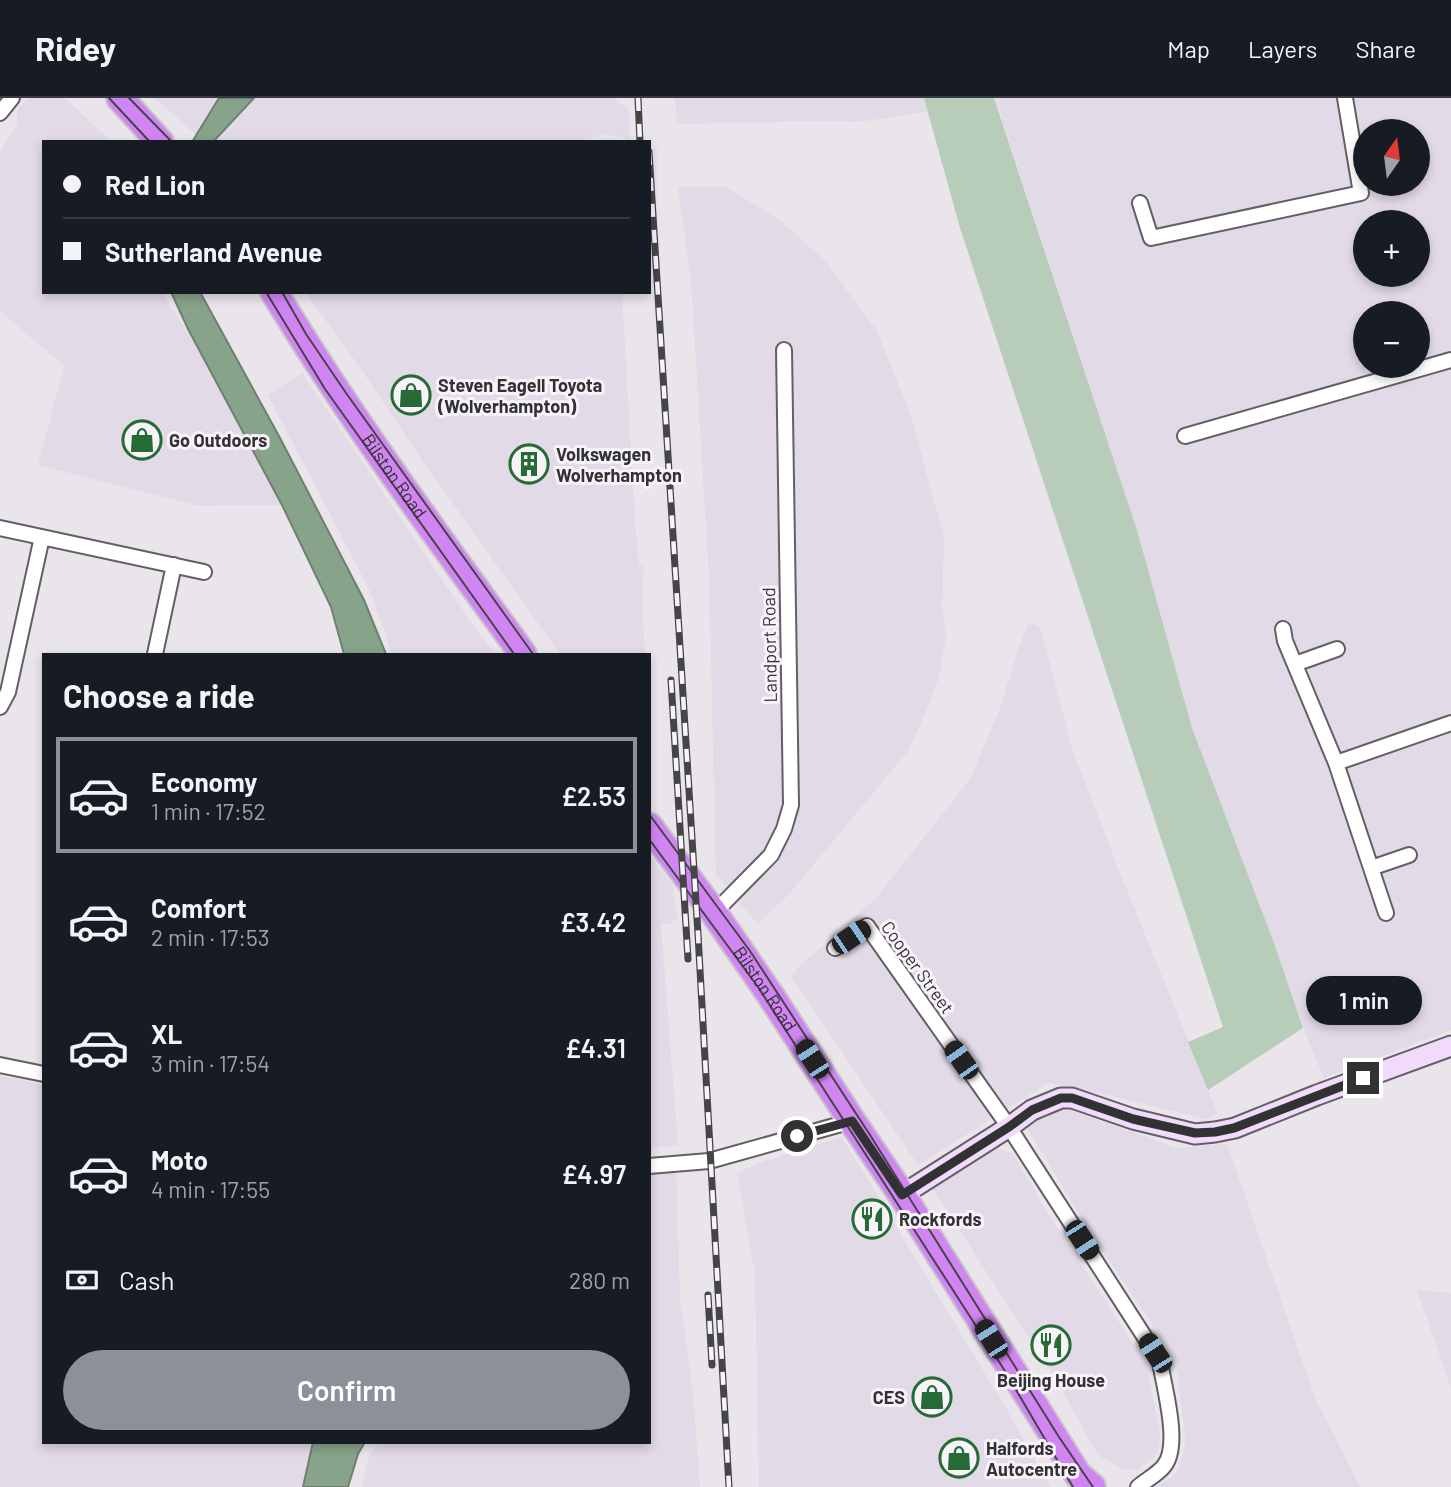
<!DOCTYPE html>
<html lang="en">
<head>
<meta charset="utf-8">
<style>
	body { margin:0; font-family:Barlow,sans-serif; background:#242831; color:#f1f3f6; height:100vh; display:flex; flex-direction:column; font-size:26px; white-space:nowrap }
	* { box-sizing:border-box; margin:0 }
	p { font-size:23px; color:#9ea1a6 }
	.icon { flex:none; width:38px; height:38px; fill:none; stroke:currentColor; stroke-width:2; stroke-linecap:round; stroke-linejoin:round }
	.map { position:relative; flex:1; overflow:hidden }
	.sheet { position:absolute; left:42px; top:555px; width:609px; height:791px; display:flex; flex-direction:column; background:#171b24; border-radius:0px; box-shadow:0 4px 10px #0003 }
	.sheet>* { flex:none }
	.hud { position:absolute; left:42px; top:42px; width:609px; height:154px; border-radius:0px; box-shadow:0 4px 10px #0003; display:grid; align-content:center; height:154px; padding:0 21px; background:#171b24 }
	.needle { width:46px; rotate:14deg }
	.buttons { position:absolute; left:1353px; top:21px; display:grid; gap:14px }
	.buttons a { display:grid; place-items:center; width:77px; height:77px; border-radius:50%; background:#171b24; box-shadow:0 4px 10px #0003; font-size:35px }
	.end { position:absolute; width:32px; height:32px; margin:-16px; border:9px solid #323133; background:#fff; box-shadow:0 0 0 4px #fff }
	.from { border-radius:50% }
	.bubble { position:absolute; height:49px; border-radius:24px; background:#171b24; box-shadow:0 4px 10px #0003; font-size:23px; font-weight:600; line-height:49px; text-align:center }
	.car { position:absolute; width:21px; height:42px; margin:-21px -10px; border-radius:9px; box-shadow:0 0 5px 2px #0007; background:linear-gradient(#222 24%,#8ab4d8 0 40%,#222 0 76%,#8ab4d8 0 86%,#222 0) }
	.hud b { display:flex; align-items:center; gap:24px; height:66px; font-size:26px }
	.hud b+b { border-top:2px solid #363941 }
	.hud i { width:18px; height:18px; background:#f1f3f6 }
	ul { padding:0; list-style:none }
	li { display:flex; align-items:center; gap:21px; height:116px; margin:0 14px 10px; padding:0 7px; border:4px solid transparent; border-radius:0px }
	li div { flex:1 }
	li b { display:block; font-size:26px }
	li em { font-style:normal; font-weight:600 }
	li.on { border-color:#8c9099 }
	li>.icon { width:63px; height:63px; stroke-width:1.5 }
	h2 { padding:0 21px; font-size:32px; line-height:84px }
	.pay { display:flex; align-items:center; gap:18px; height:77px; padding:0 21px; font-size:26px }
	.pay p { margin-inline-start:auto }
	.primary-button { display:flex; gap:14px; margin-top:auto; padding:14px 21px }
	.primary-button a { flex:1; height:80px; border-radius:42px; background:#8c9099; color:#fff; font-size:28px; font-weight:600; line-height:80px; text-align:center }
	header { display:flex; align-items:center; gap:42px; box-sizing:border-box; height:98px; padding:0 35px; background:#171b24; border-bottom:2px solid #363941 }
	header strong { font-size:33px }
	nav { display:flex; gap:38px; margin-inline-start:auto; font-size:24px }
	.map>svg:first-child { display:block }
	.built { fill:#e2dae7; fill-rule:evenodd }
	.green { fill:#b7cdb9 }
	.water { fill:#87a38a; stroke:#6e8170; stroke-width:2 }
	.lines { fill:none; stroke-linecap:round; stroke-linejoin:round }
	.street-casing { stroke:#636065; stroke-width:18 }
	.secondary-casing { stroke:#636065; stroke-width:23 }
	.highway-casing { stroke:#c6c5c6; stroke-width:30 }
	.street { stroke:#fff; stroke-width:14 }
	.secondary { stroke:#f1dafb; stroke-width:19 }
	.highway { stroke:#d085f3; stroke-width:26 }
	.tram { stroke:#454446; stroke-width:2 }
	.rail-casing { stroke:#454446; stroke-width:7 }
	.rail { stroke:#f7f3f9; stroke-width:4.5; stroke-dasharray:13; stroke-linecap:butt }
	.route { stroke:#323133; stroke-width:9 }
	.labels { text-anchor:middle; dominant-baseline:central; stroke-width:6; stroke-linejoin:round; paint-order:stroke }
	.poi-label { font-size:18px; font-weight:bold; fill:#323133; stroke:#f7f3f9; text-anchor:start }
	.street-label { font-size:18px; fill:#323133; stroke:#f7f3f9 }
</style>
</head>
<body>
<header>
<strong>Ridey</strong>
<nav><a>Map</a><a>Layers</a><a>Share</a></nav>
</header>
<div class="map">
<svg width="1451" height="1389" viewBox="0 0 1451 1389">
	<rect width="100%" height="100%" fill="#e9e5eb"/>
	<path class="built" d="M27,0H65L112,44H44V194H161L202,256L282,407L199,408L38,367L64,268L0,213V54L17,26V13Z
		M155,0H616L617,4L628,10L630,41L605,36L575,44H204Z
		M675,0H924L927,14L858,24L823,23L677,26Z
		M995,0H1451V932L1324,980L1303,930L1274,845L1192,630L1137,432ZM1365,33H1418V86H1365ZM1365,124H1418V177H1365ZM1365,215H1418V268H1365Z
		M678,89H726L780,122L825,163L877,233L910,315L944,440L942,509L946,538L939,579L925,616L908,653L791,794L758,826L716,777L709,477L691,183Z
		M305,194H622L635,425L639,466L644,467L642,498L645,556H560L424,365L361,271Z
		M302,275L477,533L496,556H391L386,536L368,489L268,297Z
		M1029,525L1040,529L1073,653L1120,775L1218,1016L1206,1021L1070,988L1048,985L918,1067L791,878L801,867L877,799L970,681L999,613L1020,546Z
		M649,757L673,787L677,821L669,826H661L678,1047L649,1050Z
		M0,978L44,987V1344H313L303,1389H0Z
		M1070,1012L1177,1050L1227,1046L1315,1300L1360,1389H1157L1176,1375L1186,1347L1176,1261L1089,1133L1026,1028L1053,1013Z
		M842,1039L1007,1312L1050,1389H759L755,1176L737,1075L759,1065Z
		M993,1048L1013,1056L1049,1117L1147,1267L1160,1337L1157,1357L1137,1372L1123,1371L1098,1357L1057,1284L930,1086Z
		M676,1074L680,1199L693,1295L700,1389H362L368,1361L379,1344H649V1077Z
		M1417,1192L1451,1195V1291Z"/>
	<path class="green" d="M924,0H994L1137,432L1192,630L1274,845L1303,930L1208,992L1188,944L1223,929L960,130Z"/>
	<path class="water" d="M219,0H254L213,44H192Z
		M171,194H200L280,340L364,502L386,556H344L331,509L282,407L188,231Z
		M313,1344H365L358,1356L348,1389H303Z"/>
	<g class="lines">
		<g class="street-casing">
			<path id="street" d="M0,15L12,0
				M1140,105L1151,140L1361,95L1345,0
				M1185,338L1451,262
				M0,430L204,474
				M1283,531L1285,543L1336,665L1386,815
				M155,556L174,467
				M1295,566L1337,551
				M0,609L8,594L42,439
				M1336,665L1451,625
				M1371,770L1409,757
				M714,815L771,757L784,731L791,707L784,252
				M835,850L867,828L1009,1029L1155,1255L1160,1264C1164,1289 1181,1348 1164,1368C1158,1376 1146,1382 1138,1389
				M0,967L44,976
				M649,1068L709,1063L852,1023"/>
		</g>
		<g class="secondary-casing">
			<path id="secondary" d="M902,1097L1009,1029L1032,1012L1061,1000H1072L1133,1021L1195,1036L1215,1034L1235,1030L1317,997L1451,948"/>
		</g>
		<g class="highway-casing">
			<g id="highway">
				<path d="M120,0L160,44"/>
				<path id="s1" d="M274,194C350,320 437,438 523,556"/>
				<path id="s2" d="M649,728L714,815L771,898L852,1023L902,1097L1078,1377L1092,1389"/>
			</g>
		</g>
		<use href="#street" class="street"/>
		<use href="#secondary" class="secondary"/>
		<use href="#highway" class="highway"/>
		<path class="tram" d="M109,0L150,44
			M129,0L172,44
			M266,194L325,291L514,556
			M282,194L306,236L346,295L533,556
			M649,716L750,853L870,1037L1059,1339L1093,1389
			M649,741L758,889L1005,1273L1073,1389"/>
		<g class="rail-casing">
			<path id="rail" d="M638,0L640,44
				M649,54L698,836L729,1389
				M671,582L688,861
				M708,1197L712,1267"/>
		</g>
		<use href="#rail" class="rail"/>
	</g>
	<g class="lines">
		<path class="route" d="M797,1038L852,1023L902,1097L1009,1029L1032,1012L1061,1000H1072L1133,1021L1195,1035L1215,1034L1234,1030L1363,980"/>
	</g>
	<defs>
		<g id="shop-ring" transform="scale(2.0125)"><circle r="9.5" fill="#f7f3f9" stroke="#266b36" stroke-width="1.5"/><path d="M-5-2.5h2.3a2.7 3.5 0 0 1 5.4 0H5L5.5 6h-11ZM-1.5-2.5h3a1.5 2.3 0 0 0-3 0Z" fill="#266b36"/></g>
		<g id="building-ring" transform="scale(2.0125)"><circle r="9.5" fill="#f7f3f9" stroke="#266b36" stroke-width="1.5"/><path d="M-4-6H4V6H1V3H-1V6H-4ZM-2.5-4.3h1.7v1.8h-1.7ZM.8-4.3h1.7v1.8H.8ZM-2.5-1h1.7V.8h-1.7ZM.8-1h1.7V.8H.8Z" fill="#266b36"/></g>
		<g id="restaurant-ring" transform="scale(2.0125)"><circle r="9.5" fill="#f7f3f9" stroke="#266b36" stroke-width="1.5"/><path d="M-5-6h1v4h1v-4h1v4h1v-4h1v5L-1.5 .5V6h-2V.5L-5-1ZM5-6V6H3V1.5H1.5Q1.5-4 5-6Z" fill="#266b36"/></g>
	</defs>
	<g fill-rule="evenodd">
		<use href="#shop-ring" x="411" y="297"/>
		<use href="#shop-ring" x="142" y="342"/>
		<use href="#building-ring" x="529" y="366"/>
		<use href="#restaurant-ring" x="872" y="1121"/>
		<use href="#restaurant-ring" x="1051" y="1247"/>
		<use href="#shop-ring" x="932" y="1299"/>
		<use href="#shop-ring" x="959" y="1360"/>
	</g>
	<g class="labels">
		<g class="poi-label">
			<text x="438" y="287">Steven Eagell Toyota<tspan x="438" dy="21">(Wolverhampton)</tspan></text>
			<text x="169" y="342">Go Outdoors</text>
			<text x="556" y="356">Volkswagen<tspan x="556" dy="21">Wolverhampton</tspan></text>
			<text x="899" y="1121">Rockfords</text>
			<text x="1051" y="1282" text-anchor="middle">Beijing House</text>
			<text x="905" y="1299" text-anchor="end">CES</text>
			<text x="986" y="1350">Halfords<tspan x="986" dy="21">Autocentre</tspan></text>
		</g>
		<g class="street-label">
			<text stroke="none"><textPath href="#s1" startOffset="220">Bilston Road</textPath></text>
			<text transform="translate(769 547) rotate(-91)">Landport Road</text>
			<text transform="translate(918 869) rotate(54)">Cooper Street</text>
			<text stroke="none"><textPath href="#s2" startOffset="200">Bilston Road</textPath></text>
		</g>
	</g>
</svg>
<div class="buttons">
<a><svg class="needle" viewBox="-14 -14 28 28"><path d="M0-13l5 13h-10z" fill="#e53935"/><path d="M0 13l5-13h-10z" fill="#9ea1a6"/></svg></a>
<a>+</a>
<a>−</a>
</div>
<i class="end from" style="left:797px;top:1038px"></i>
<i class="end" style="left:1363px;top:980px"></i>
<div class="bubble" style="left:1306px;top:878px;width:116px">1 min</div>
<i class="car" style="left:851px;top:839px;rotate:56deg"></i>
<i class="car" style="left:812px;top:961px;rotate:327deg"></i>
<i class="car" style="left:961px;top:962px;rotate:325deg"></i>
<i class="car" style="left:1082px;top:1142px;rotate:147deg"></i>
<i class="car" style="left:991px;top:1241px;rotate:328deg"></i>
<i class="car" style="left:1155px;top:1255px;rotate:327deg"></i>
<div class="hud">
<b><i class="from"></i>Red Lion</b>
<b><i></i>Sutherland Avenue</b>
</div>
<section class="sheet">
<h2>Choose a ride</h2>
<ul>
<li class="on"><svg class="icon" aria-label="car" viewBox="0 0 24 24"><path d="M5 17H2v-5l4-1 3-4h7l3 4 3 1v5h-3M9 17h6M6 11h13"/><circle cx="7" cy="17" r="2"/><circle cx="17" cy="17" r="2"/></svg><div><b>Economy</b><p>1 min · 17:52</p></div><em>£2.53</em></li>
<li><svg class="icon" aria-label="car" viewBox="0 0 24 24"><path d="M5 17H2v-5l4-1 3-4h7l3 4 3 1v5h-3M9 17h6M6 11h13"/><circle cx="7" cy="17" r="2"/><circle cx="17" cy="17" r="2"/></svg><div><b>Comfort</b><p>2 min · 17:53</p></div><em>£3.42</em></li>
<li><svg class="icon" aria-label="car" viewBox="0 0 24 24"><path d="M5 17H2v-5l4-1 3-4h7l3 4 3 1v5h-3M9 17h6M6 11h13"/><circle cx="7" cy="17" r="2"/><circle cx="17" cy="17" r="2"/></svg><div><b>XL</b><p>3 min · 17:54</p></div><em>£4.31</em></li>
<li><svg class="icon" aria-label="car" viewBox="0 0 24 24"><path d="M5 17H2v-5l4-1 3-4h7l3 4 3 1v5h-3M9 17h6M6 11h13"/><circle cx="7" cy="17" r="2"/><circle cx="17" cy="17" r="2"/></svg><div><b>Moto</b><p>4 min · 17:55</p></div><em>£4.97</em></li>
</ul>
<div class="pay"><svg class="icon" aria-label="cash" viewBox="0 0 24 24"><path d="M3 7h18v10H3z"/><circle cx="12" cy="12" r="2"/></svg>Cash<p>280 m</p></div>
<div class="primary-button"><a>Confirm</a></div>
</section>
</div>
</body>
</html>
